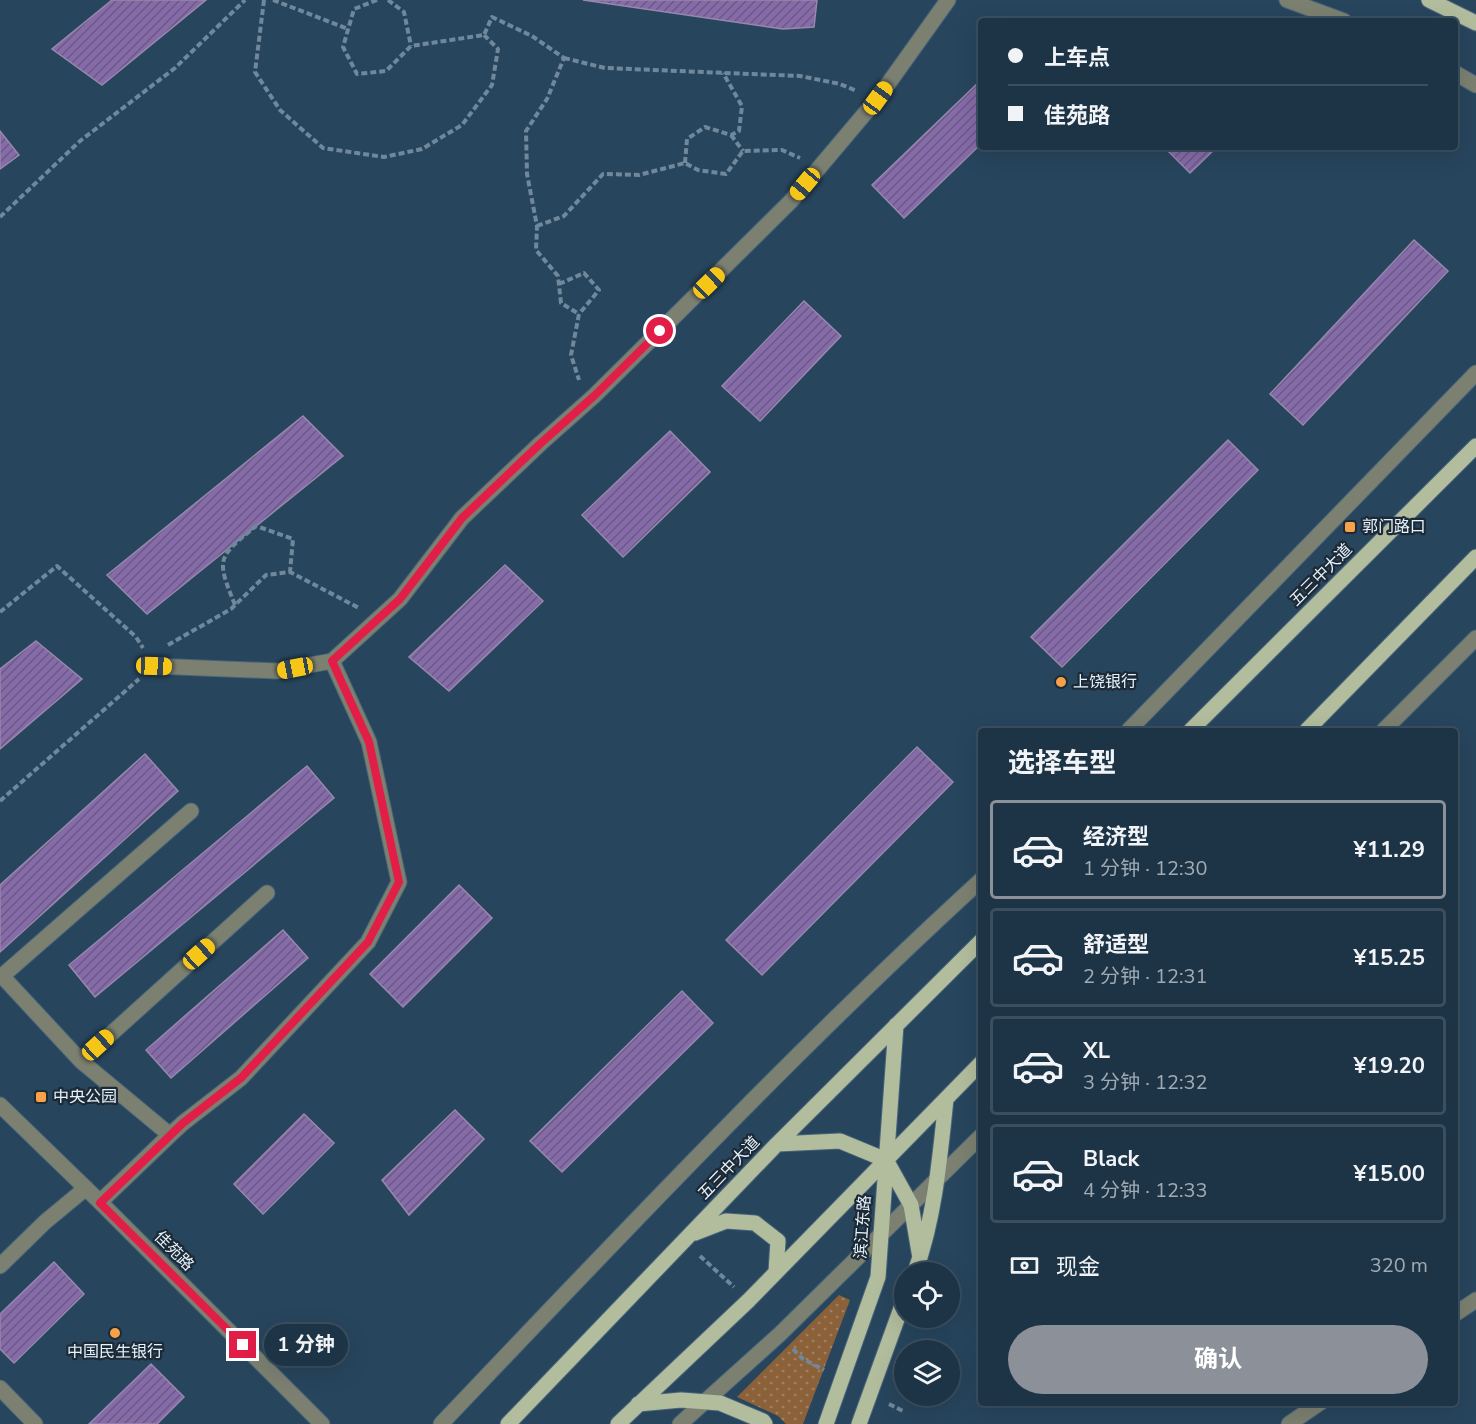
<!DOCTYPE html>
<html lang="zh">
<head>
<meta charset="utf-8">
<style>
	body { margin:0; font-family:"Nunito Sans","Noto Sans SC",sans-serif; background:#253c4d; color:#f1f3f6; height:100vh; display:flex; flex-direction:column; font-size:22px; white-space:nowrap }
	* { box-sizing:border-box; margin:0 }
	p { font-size:20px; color:#a0aab3 }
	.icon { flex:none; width:33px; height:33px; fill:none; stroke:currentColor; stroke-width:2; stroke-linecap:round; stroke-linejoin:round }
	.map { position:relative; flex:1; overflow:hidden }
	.drawer { position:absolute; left:978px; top:728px; width:480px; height:678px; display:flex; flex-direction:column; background:#1d3446; border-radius:6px; box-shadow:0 6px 24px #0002,0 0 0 2px #3b4f5f }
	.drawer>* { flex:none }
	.guide { position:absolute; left:978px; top:18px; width:480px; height:132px; border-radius:6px; box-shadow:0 6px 24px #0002,0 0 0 2px #3b4f5f; display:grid; align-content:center; height:132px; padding:0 30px; background:#1d3446 }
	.buttons { position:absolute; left:894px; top:1262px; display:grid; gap:12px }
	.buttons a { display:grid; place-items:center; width:66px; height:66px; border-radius:50%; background:#1d3446; box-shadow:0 6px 24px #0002,0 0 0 2px #3b4f5f; font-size:30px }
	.end { position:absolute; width:27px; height:27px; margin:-14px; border:8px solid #e11d48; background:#fff; box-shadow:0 0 0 3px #fff }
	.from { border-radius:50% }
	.bubble { position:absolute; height:42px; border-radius:21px; background:#1d3446; box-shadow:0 6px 24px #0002,0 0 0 2px #3b4f5f; font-size:20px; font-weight:700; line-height:42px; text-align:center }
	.car { position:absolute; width:18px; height:36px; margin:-18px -9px; border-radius:8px; box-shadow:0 0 4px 2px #0007; background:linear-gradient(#f5c518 24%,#345 0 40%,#f5c518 0 76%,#345 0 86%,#f5c518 0) }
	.guide b { display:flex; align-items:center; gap:21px; height:57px; font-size:22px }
	.guide b+b { border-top:2px solid #3b4f5f }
	.guide i { width:15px; height:15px; background:#f1f3f6 }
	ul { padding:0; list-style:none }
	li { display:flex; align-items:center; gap:18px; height:99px; margin:0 12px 9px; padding:0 18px; border:3px solid #3b4f5f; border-radius:6px }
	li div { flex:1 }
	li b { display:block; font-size:22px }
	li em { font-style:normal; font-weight:700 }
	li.on { border-color:#8c9099 }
	li>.icon { width:54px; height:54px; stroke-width:1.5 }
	h2 { padding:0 30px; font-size:27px; line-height:72px }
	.pay { display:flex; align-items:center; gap:15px; height:66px; padding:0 30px; font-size:22px }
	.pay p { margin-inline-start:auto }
	.primary-button { display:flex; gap:12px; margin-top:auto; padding:12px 30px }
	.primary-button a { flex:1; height:69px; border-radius:36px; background:#8c9099; color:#fff; font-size:24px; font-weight:700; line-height:69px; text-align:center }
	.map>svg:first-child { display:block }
	.park { fill:url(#park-dots) }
	.building { fill:url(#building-hatch); stroke:#9788ac; stroke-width:1.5 }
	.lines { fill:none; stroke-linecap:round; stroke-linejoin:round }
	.minor-casing { stroke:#49647a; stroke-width:17 }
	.major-casing { stroke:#49647a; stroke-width:17 }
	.path { stroke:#70889b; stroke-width:4; stroke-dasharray:6 3; stroke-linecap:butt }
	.minor { stroke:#7b8071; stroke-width:15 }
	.major { stroke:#b1bd9d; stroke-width:15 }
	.route { stroke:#e11d48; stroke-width:8 }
	.poi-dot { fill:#f7a149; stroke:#1d2a35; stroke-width:2 }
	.labels { text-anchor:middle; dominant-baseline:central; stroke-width:4.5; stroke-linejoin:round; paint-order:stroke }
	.poi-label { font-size:16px; fill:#e5f3ff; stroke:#1d2a35; text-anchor:start }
	.street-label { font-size:16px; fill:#e5f3ff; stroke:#1d2a35 }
</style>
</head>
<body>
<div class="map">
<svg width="1476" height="1424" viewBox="0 0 1476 1424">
	<defs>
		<pattern id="park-dots" width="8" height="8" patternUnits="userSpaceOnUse" patternTransform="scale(1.5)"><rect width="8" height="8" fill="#8b613a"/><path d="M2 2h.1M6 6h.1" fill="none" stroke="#a18061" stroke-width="1.8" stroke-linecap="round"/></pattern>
		<pattern id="building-hatch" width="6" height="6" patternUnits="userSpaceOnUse" patternTransform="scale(1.5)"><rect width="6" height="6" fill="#866aaa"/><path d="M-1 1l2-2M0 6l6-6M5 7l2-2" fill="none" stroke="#695b80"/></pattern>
	</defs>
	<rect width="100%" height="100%" fill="#27455d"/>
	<path class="park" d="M839,1295L850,1300L803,1424H786L778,1416L737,1397Z"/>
	<path class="building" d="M112,0H206L102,85L52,49Z
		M583,0H817L814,27L783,29Z
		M981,80V144L904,218L872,185Z
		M0,131L19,155L0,169Z
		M1164,147H1217L1190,173Z
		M1414,240L1448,271L1303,425L1270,394Z
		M804,301L841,336L760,421L722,386Z
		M303,416L343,456L147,614L107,575Z
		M670,431L710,472L623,557L582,515Z
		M1228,440L1258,470L1062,667L1031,637Z
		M505,565L543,601L449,691L409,657Z
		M36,641L82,679L0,749V669Z
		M917,747L953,782L762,975L726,940Z
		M145,754L178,791L0,952V885Z
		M307,766L334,798L95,997L69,965Z
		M459,885L492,918L403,1007L370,974Z
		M283,930L308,958L171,1078L146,1050Z
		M682,991L713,1023L562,1172L530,1141Z
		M455,1110L484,1139L409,1215L382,1180Z
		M304,1114L334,1143L263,1214L234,1184Z
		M54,1262L84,1294L14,1363L0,1349V1314Z
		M151,1364L184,1397L157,1424H89Z"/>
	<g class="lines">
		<g class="minor-casing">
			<path id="minor" d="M1287,0L1344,21
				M1455,73L1476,85
				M154,666L277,671L332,661L400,599L462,518L541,443L594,396L791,201L878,98L948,0
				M1129,730L1476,373
				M1384,730L1476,638
				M81,1061L267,893
				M0,1105L100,1202L322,1424
				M170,1135L183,1123L241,1078L368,942L399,882L369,742L332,661
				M100,1202L170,1135L81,1061L2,976L191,811
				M0,1266L45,1222L86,1188
				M1455,1314L1476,1300
				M0,1388L35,1424
				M441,1424C617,1239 793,1052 981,880
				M680,1424L780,1334L981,1136
				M1289,1424L1321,1402"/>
		</g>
		<g class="major-casing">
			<path id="major" d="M1429,0L1476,23
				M1191,730L1476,446
				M1307,730L1476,557
				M777,1144L840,1141L886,1160L911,1205L920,1258
				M695,1233L726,1221L755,1223L778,1241L776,1272
				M915,1272C935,1217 940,1157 946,1099
				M638,1404L681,1400L720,1403L763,1421L765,1424
				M508,1424L777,1144L981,941
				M618,1424L748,1301L981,1063
				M826,1424L878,1277L896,1025
				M859,1424L904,1300"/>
		</g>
		<path class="path" d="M264,0L255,72L280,110L323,148L384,157L422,149L462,125L492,85L498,49L484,35
			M273,0L348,29
			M377,0L354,9L343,47L357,74L386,71L411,46L484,35L492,17L532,36L564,58L547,99L526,131L527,174L537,226L536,250L558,276L561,303L579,314L571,355L579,380
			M388,0L404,12L411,46
			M564,58L605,68L800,76L840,84L857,91
			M731,135L743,151
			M685,163L687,139L705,127L731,135L739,131L742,106L723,73
			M0,217L80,141L175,68L245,0
			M537,226L564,216L603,174L639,175L685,163L698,170L726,174L743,151L782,150L800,158
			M559,284L584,273L599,290L579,314
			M235,605C216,558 217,558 256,526L293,539L290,572
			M0,612L57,566L136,637L143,648
			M168,645L231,609L266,575L290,572L359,608
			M0,801L139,679
			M700,1256L734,1287
			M793,1349L803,1359L824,1370
			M889,1404L903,1411"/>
		<use href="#minor" class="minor"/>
		<use href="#major" class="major"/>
	</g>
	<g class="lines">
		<path class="route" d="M243,1345L100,1203L183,1123L241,1078L368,942L399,882L369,742L332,661L400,599L462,518L541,443L594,396L660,331"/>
	</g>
	<g class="poi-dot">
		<rect x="1344" y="521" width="12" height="12" rx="3"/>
		<circle cx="1061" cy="682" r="6"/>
		<rect x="35" y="1091" width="12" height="12" rx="3"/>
		<circle cx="115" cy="1333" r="6"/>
	</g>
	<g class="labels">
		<g class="poi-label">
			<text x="1362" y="527">郭门路口</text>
			<text x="1073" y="682">上饶银行</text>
			<text x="53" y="1097">中央公园</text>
			<text x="115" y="1352" text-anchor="middle">中国民生银行</text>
		</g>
		<g class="street-label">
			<text transform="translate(1321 575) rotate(-45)">五三中大道</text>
			<text transform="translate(729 1168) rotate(-46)">五三中大道</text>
			<text transform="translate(863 1227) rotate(-86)">滨江东路</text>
			<text transform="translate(174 1251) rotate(45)">佳苑路</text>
		</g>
	</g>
</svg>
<div class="buttons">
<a><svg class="icon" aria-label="locate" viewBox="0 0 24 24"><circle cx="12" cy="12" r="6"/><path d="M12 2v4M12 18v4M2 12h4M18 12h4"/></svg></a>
<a><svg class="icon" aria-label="layers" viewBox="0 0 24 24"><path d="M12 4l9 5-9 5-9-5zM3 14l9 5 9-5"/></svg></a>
</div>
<i class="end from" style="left:660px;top:331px"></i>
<i class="end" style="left:243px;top:1345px"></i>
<div class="bubble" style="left:264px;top:1324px;width:84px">1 分钟</div>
<i class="car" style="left:878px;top:98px;rotate:36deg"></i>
<i class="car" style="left:805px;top:184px;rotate:220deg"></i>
<i class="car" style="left:709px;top:283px;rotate:46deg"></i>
<i class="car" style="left:154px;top:666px;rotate:92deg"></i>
<i class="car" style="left:295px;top:668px;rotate:259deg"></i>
<i class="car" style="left:199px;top:954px;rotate:48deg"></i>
<i class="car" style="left:98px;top:1045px;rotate:48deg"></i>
<div class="guide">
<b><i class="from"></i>上车点</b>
<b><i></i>佳苑路</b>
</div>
<section class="drawer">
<h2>选择车型</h2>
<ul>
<li class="on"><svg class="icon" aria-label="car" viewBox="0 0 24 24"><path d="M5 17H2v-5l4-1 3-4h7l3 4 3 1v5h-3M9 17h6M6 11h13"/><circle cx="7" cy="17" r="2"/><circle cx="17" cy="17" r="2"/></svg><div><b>经济型</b><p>1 分钟 · 12:30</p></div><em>¥11.29</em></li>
<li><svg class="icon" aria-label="car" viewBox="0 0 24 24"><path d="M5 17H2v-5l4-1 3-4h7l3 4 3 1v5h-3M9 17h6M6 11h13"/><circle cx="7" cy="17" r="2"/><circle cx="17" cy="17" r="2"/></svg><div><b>舒适型</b><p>2 分钟 · 12:31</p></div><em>¥15.25</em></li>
<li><svg class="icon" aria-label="car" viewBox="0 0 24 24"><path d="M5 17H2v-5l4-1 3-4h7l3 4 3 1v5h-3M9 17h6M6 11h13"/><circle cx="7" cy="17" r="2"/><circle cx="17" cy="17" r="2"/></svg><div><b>XL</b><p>3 分钟 · 12:32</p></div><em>¥19.20</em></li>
<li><svg class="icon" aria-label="car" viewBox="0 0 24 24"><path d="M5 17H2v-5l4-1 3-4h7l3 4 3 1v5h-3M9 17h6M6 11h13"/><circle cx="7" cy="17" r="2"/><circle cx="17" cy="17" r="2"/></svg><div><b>Black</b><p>4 分钟 · 12:33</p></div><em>¥15.00</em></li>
</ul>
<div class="pay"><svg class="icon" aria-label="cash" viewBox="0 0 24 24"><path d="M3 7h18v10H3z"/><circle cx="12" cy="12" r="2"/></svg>现金<p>320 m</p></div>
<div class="primary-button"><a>确认</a></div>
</section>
</div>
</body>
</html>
